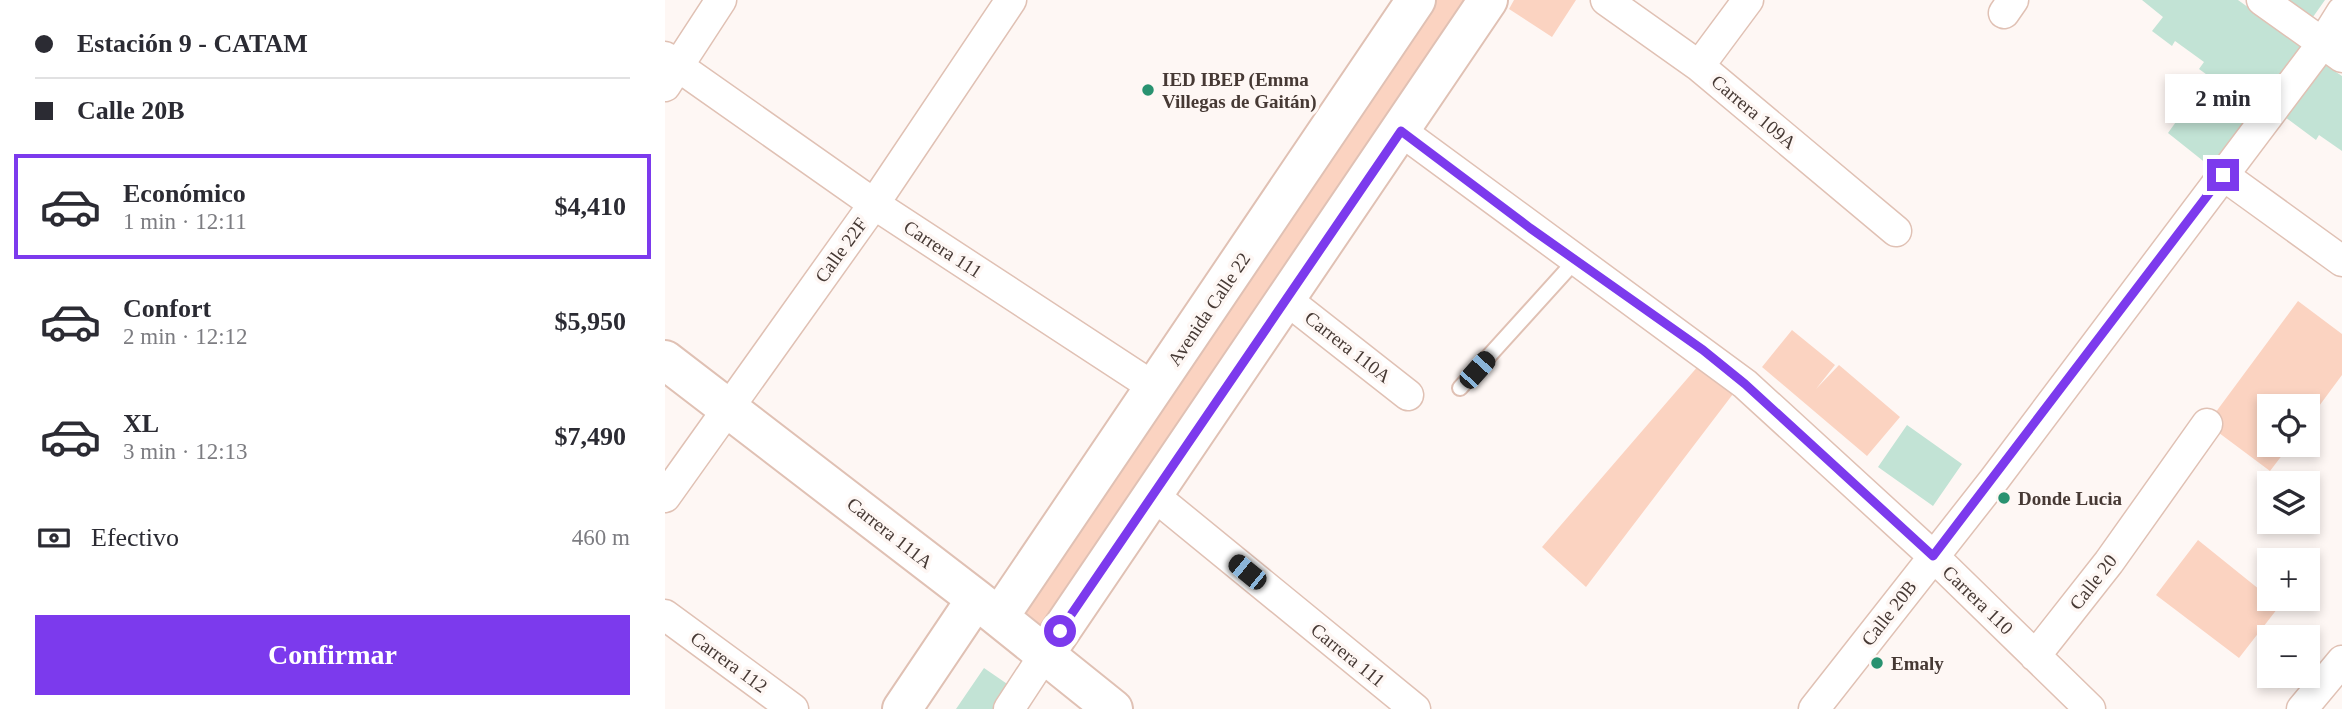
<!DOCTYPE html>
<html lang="es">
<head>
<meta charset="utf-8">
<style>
	body { margin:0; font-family:"Times New Roman",serif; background:#f7f7f7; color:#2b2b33; height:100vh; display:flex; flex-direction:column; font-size:26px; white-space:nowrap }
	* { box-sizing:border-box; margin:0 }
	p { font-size:23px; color:#7c7c81 }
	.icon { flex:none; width:38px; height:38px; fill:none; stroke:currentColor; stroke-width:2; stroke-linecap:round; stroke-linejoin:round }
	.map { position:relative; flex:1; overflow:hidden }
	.details { display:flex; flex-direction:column; background:#fff; width:665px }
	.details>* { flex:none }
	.guide { display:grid; align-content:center; height:154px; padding:0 35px; background:#fff }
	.buttons { position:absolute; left:1592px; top:394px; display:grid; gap:14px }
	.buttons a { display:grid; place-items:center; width:63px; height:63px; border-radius:0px; background:#fff; box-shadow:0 4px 10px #0003; font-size:35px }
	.end { position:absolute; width:32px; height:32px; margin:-16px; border:9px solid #7c3aed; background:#fff; box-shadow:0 0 0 4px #fff }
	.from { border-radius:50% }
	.bubble { position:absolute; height:49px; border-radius:0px; background:#fff; box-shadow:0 4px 10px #0003; font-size:23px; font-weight:600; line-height:49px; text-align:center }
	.car { position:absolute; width:21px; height:42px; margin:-21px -10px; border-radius:9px; box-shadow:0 0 5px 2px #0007; background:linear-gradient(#222 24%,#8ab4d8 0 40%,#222 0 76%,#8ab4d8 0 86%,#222 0) }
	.guide b { display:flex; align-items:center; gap:24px; height:66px; font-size:26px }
	.guide b+b { border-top:2px solid #e1e1e2 }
	.guide i { width:18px; height:18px; background:#2b2b33 }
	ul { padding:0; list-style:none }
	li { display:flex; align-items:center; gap:21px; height:105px; margin:0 14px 10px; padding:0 21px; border:4px solid transparent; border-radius:0px }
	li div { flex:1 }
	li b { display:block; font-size:26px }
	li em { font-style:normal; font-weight:600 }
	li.on { border-color:#7c3aed }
	li>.icon { width:63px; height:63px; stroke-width:1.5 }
	.pay { display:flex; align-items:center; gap:18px; height:77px; padding:0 35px; font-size:26px }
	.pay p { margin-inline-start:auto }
	.cta { display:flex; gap:14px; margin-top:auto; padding:14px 35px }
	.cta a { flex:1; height:80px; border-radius:0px; background:#7c3aed; color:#fff; font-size:28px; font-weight:600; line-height:80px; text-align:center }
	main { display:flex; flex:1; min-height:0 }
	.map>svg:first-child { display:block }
	.green { fill:#fbd3c1 }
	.building { fill:#c2e3d5 }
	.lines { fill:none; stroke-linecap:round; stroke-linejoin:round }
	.lane-casing { stroke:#e0c1b4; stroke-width:18 }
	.street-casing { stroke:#e0c1b4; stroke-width:33 }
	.secondary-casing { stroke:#e0c1b4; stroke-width:42 }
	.lane { stroke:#fff; stroke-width:14 }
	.street { stroke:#fff; stroke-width:30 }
	.secondary { stroke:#fff; stroke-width:38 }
	.route { stroke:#7c3aed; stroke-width:9 }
	.poi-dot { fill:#299270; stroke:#fef7f4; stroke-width:2.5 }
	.labels { text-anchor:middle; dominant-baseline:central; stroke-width:7; stroke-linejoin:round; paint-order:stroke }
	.poi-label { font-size:19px; font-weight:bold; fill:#463934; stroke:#fef7f4; text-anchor:start }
	.street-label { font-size:19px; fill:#463934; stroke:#fef7f4 }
</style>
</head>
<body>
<main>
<section class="details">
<div class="guide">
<b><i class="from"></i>Estación 9 - CATAM</b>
<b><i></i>Calle 20B</b>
</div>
<ul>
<li class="on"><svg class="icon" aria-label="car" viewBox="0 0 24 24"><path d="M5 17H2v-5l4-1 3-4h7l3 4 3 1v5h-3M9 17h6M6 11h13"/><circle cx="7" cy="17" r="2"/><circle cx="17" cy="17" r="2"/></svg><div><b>Económico</b><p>1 min · 12:11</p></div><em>$4,410</em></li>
<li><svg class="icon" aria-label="car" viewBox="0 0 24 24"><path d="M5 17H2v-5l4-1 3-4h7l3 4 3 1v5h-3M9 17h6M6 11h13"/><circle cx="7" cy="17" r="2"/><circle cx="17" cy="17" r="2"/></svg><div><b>Confort</b><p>2 min · 12:12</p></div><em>$5,950</em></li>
<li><svg class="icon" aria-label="car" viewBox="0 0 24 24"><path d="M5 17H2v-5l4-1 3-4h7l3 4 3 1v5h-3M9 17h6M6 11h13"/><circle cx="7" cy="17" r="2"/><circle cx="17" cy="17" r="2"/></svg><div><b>XL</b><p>3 min · 12:13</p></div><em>$7,490</em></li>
</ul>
<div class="pay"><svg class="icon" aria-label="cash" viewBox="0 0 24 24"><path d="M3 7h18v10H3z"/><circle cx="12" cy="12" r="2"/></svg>Efectivo<p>460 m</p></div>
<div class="cta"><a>Confirmar</a></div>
</section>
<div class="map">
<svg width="1677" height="709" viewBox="0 0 1677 709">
	<rect width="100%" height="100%" fill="#fef7f4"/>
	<path class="green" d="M765,0H811L381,631L354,609Z
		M849,0H911L887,37L844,9Z
		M1633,301L1677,334V375L1643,421V406H1605V444L1625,445L1605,471L1542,424Z
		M1127,330L1170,365L1151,389L1174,365L1235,417L1202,456L1097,367Z
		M1034,365L1068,394L921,587L877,547Z
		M1533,540L1605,598L1616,604L1574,658L1491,595Z"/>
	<path class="building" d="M1477,0H1573L1637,46L1547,168L1503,133L1533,91L1545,100L1556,85L1534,69L1539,62L1510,41L1507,46L1487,31L1498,17Z
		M1609,0H1660L1643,24Z
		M1659,64L1677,76V151L1654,135L1651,140L1620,117Z
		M1242,425L1297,464L1268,506L1213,467Z
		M319,668L351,690L338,709H291Z"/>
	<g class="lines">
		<g class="lane-casing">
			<path id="lane" d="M795,388L910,261"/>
		</g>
		<g class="street-casing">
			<path id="street" d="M941,0L1034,66L1231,231
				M1597,0L1677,57
				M1339,13L1348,0
				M0,57L209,204L490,388
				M1034,66L1083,0
				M0,86L56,0
				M736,131L1080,384L1268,556L1425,709
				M1558,175L1677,261
				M622,300L743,395
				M487,494L750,709
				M0,497L209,204L346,0
				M0,615L128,709
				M1370,656L1444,562L1542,424
				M344,709L380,654
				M1149,709L1329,480L1657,44L1677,12
				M1637,709L1677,661"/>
		</g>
		<g class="secondary-casing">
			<path id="secondary" d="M0,360L311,599L448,709
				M334,617L751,0
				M380,654L823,0
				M237,709L311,599"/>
		</g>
		<use href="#lane" class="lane"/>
		<use href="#street" class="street"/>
		<use href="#secondary" class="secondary"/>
	</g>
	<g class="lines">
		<path class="route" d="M395,631L736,131L865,228L1038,350L1080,384L1268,556L1558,175"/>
	</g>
	<g class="poi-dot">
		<circle cx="483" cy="90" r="7"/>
		<circle cx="1339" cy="498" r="7"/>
		<circle cx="1212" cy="663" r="7"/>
	</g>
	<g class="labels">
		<g class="poi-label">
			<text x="497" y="79">IED IBEP (Emma<tspan x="497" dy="22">Villegas de Gaitán)</tspan></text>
			<text x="1353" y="498">Donde Lucia</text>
			<text x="1226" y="663">Emaly</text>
		</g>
		<g class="street-label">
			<text transform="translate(1089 112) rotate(40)">Carrera 109A</text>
			<text transform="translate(278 249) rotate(33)">Carrera 111</text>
			<text transform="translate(176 250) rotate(-54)">Calle 22F</text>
			<text transform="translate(544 309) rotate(-56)">Avenida Calle 22</text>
			<text transform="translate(683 347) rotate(38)">Carrera 110A</text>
			<text transform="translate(225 533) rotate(38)">Carrera 111A</text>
			<text transform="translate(1428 582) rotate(-52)">Calle 20</text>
			<text transform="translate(1313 600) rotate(44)">Carrera 110</text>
			<text transform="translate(1224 613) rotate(-52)">Calle 20B</text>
			<text transform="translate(683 655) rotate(39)">Carrera 111</text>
			<text transform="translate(64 662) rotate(36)">Carrera 112</text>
		</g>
	</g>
</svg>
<div class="buttons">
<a><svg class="icon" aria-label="locate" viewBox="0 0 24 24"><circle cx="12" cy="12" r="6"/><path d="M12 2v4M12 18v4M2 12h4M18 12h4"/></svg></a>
<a><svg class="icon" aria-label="layers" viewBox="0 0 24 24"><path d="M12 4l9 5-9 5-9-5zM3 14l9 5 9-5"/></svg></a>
<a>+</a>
<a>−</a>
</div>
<i class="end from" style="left:395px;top:631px"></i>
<i class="end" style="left:1558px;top:175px"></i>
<div class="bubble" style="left:1500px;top:74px;width:116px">2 min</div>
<i class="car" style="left:812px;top:370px;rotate:42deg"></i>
<i class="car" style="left:582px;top:572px;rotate:309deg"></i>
</div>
</main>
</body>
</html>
